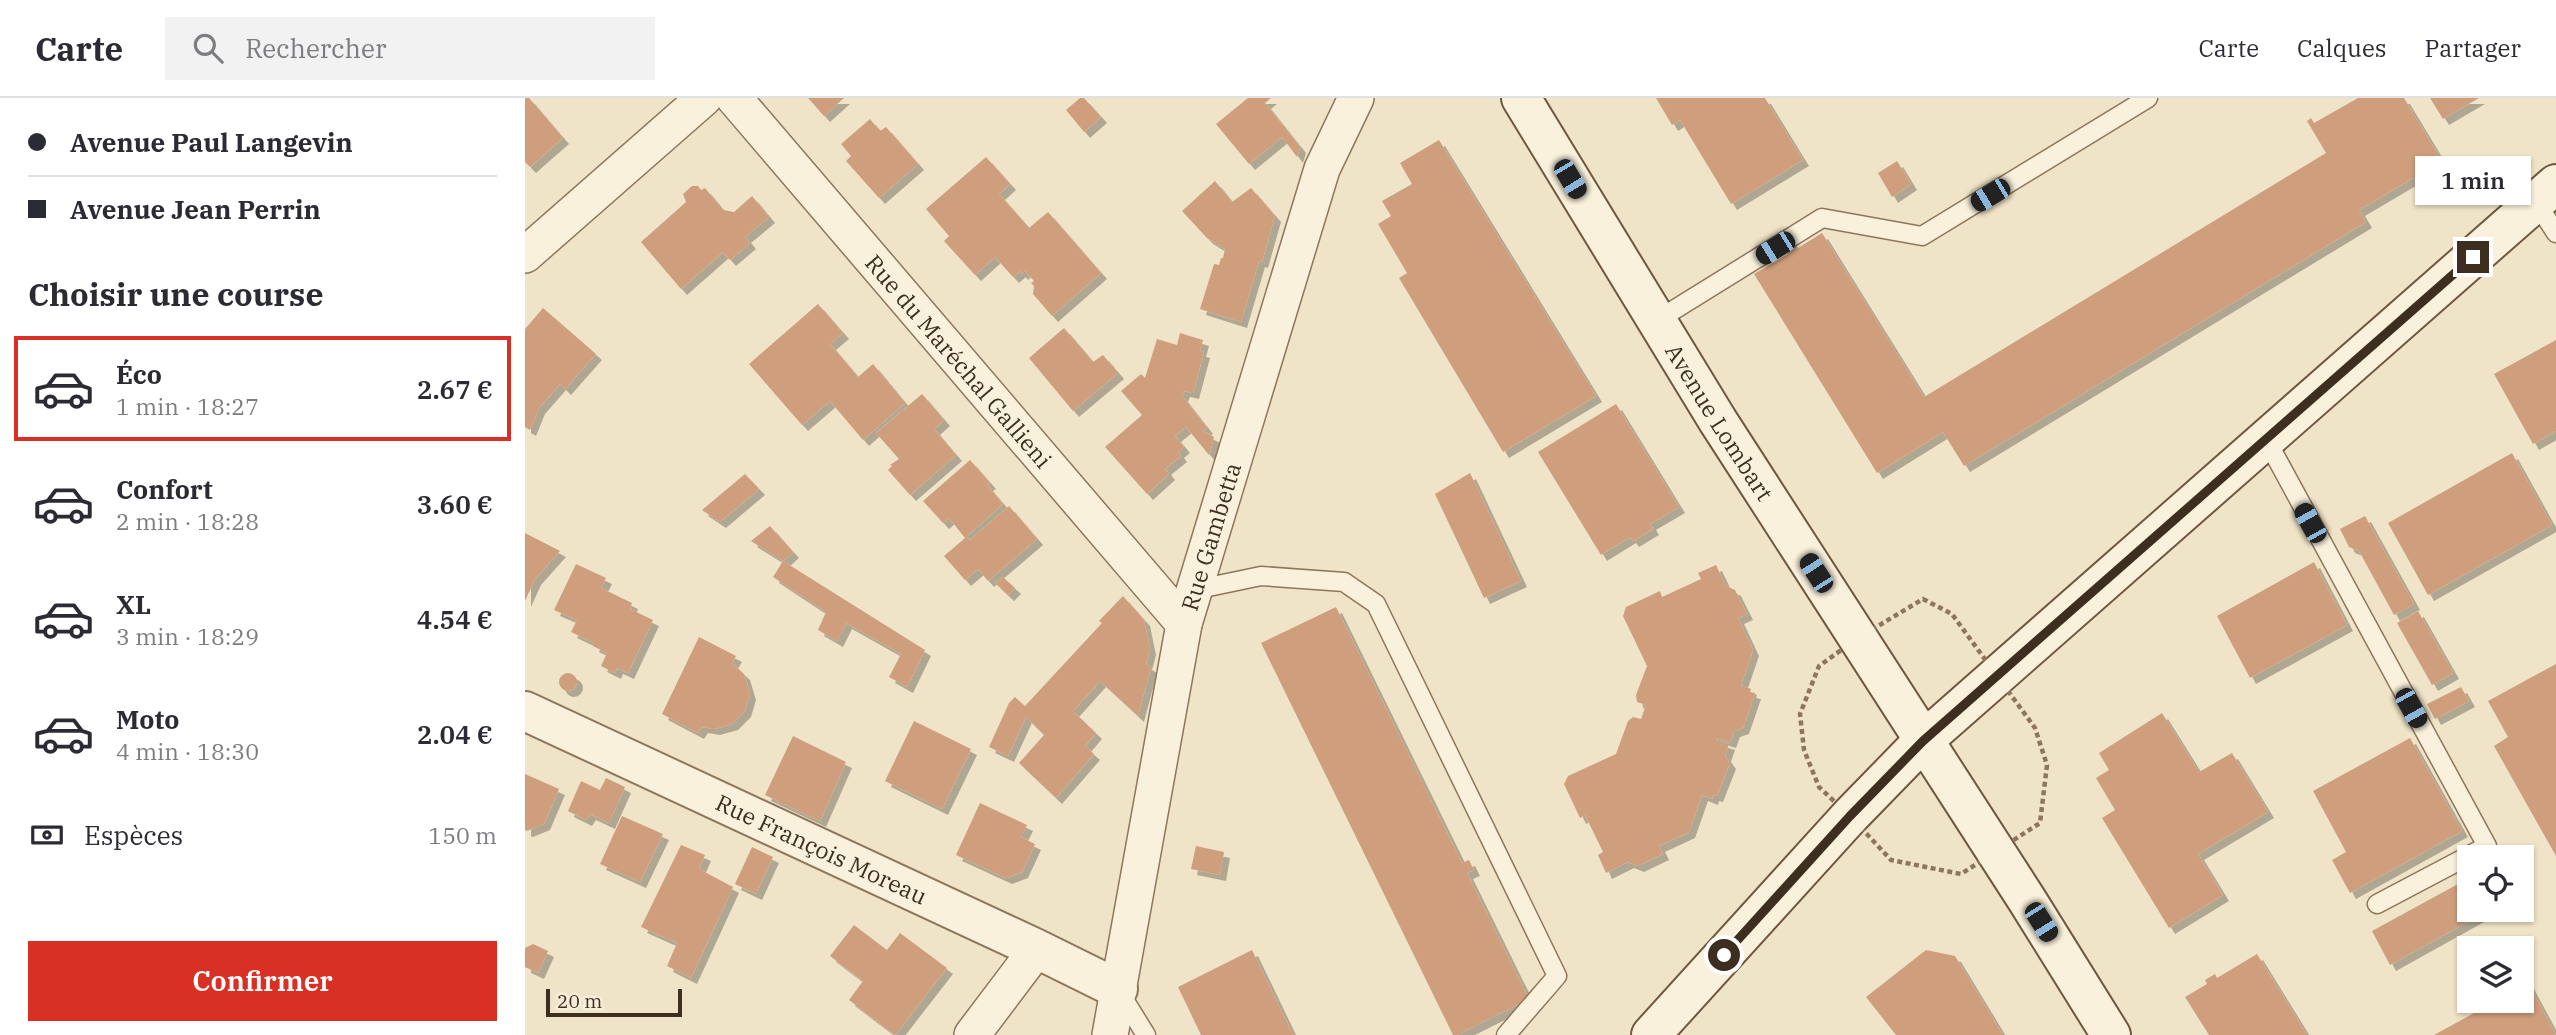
<!DOCTYPE html>
<html lang="fr">
<head>
<meta charset="utf-8">
<style>
	body { margin:0; font-family:"IBM Plex Serif",serif; background:#f2f2f3; color:#2b2b33; height:100vh; display:flex; flex-direction:column; font-size:26px; white-space:nowrap }
	* { box-sizing:border-box; margin:0 }
	p { font-size:23px; color:#7c7c81 }
	.icon { flex:none; width:38px; height:38px; fill:none; stroke:currentColor; stroke-width:2; stroke-linecap:round; stroke-linejoin:round }
	.map { position:relative; flex:1; overflow:hidden }
	.details { display:flex; flex-direction:column; background:#fff; width:525px }
	.details>* { flex:none }
	.banner { display:grid; align-content:center; height:154px; padding:0 28px; background:#fff }
	.buttons { position:absolute; left:1932px; top:747px; display:grid; gap:14px }
	.buttons a { display:grid; place-items:center; width:77px; height:77px; border-radius:0px; background:#fff; box-shadow:0 2px 5px #0004; font-size:35px }
	.scale { position:absolute; left:21px; bottom:18px; width:136px; box-sizing:border-box; padding-left:7px; border:4px solid #3d2e20; border-top:0; font-size:19px; line-height:24px; white-space:nowrap; color:#3d2e20; -webkit-text-stroke:5px #f7eed8; paint-order:stroke }
	.end { position:absolute; width:32px; height:32px; margin:-16px; border:9px solid #3d2e20; background:#fff; box-shadow:0 0 0 4px #fff }
	.from { border-radius:50% }
	.bubble { position:absolute; height:49px; border-radius:0px; background:#fff; box-shadow:0 2px 5px #0004; font-size:23px; font-weight:600; line-height:49px; text-align:center }
	.car { position:absolute; width:21px; height:42px; margin:-21px -10px; border-radius:9px; box-shadow:0 0 5px 2px #0007; background:linear-gradient(#222 24%,#8ab4d8 0 40%,#222 0 76%,#8ab4d8 0 86%,#222 0) }
	.banner b { display:flex; align-items:center; gap:24px; height:66px; font-size:26px }
	.banner b+b { border-top:2px solid #e1e1e2 }
	.banner i { width:18px; height:18px; background:#2b2b33 }
	ul { padding:0; list-style:none }
	li { display:flex; align-items:center; gap:21px; height:105px; margin:0 14px 10px; padding:0 14px; border:4px solid transparent; border-radius:0px }
	li div { flex:1 }
	li b { display:block; font-size:26px }
	li em { font-style:normal; font-weight:600 }
	li.on { border-color:#d93025 }
	li>.icon { width:63px; height:63px; stroke-width:1.5 }
	h2 { padding:0 28px; font-size:32px; line-height:84px }
	.pay { display:flex; align-items:center; gap:18px; height:77px; padding:0 28px; font-size:26px }
	.pay p { margin-inline-start:auto }
	.cta { display:flex; gap:14px; margin-top:auto; padding:14px 28px }
	.cta a { flex:1; height:80px; border-radius:0px; background:#d93025; color:#fff; font-size:28px; font-weight:600; line-height:80px; text-align:center }
	header { display:flex; align-items:center; gap:42px; box-sizing:border-box; height:98px; padding:0 35px; background:#fff; border-bottom:2px solid #e1e1e2 }
	header strong { font-size:33px }
	nav { display:flex; gap:38px; margin-inline-start:auto; font-size:24px }
	.search { width:490px; height:63px; background:#f2f2f3; display:flex; align-items:center; gap:18px; box-sizing:border-box; padding:0 24px; border-radius:0px; color:#7c7c81; font-size:26px }
	main { display:flex; flex:1; min-height:0 }
	.map>svg:first-child { display:block }
	.building { fill:#cf9f7d; filter:url(#shadow) }
	.lines { fill:none; stroke-linecap:round; stroke-linejoin:round }
	.service-casing { stroke:#8d765c; stroke-width:21 }
	.minor-casing { stroke:#8d765c; stroke-width:38 }
	.tertiary-casing { stroke:#8d765c; stroke-width:42 }
	.secondary-casing { stroke:#6f573f; stroke-width:42 }
	.path { stroke:#8d765c; stroke-width:4.5; stroke-dasharray:5 3.5; stroke-linecap:butt }
	.service { stroke:#faf1dc; stroke-width:18 }
	.minor { stroke:#faf1dc; stroke-width:35 }
	.tertiary { stroke:#faf1dc; stroke-width:38 }
	.secondary { stroke:#faf1dc; stroke-width:38 }
	.route { stroke:#3d2e20; stroke-width:9 }
	.labels { text-anchor:middle; dominant-baseline:central; stroke-width:5; stroke-linejoin:round; paint-order:stroke }
	.street-label { font-size:23px; fill:#3d2e20; stroke:#f7eed8 }
</style>
</head>
<body>
<header>
<strong>Carte</strong>
<div class="search"><svg class="icon" aria-label="search" viewBox="0 0 24 24"><circle cx="10" cy="10" r="6"/><path d="M15 15l6 6"/></svg>Rechercher</div>
<nav><a>Carte</a><a>Calques</a><a>Partager</a></nav>
</header>
<main>
<section class="details">
<div class="banner">
<b><i class="from"></i>Avenue Paul Langevin</b>
<b><i></i>Avenue Jean Perrin</b>
</div>
<h2>Choisir une course</h2>
<ul>
<li class="on"><svg class="icon" aria-label="car" viewBox="0 0 24 24"><path d="M5 17H2v-5l4-1 3-4h7l3 4 3 1v5h-3M9 17h6M6 11h13"/><circle cx="7" cy="17" r="2"/><circle cx="17" cy="17" r="2"/></svg><div><b>Éco</b><p>1 min · 18:27</p></div><em>2.67 €</em></li>
<li><svg class="icon" aria-label="car" viewBox="0 0 24 24"><path d="M5 17H2v-5l4-1 3-4h7l3 4 3 1v5h-3M9 17h6M6 11h13"/><circle cx="7" cy="17" r="2"/><circle cx="17" cy="17" r="2"/></svg><div><b>Confort</b><p>2 min · 18:28</p></div><em>3.60 €</em></li>
<li><svg class="icon" aria-label="car" viewBox="0 0 24 24"><path d="M5 17H2v-5l4-1 3-4h7l3 4 3 1v5h-3M9 17h6M6 11h13"/><circle cx="7" cy="17" r="2"/><circle cx="17" cy="17" r="2"/></svg><div><b>XL</b><p>3 min · 18:29</p></div><em>4.54 €</em></li>
<li><svg class="icon" aria-label="car" viewBox="0 0 24 24"><path d="M5 17H2v-5l4-1 3-4h7l3 4 3 1v5h-3M9 17h6M6 11h13"/><circle cx="7" cy="17" r="2"/><circle cx="17" cy="17" r="2"/></svg><div><b>Moto</b><p>4 min · 18:30</p></div><em>2.04 €</em></li>
</ul>
<div class="pay"><svg class="icon" aria-label="cash" viewBox="0 0 24 24"><path d="M3 7h18v10H3z"/><circle cx="12" cy="12" r="2"/></svg>Espèces<p>150 m</p></div>
<div class="cta"><a>Confirmer</a></div>
</section>
<div class="map">
<svg width="2031" height="937" viewBox="0 0 2031 937">
	<defs>
		<filter id="shadow"><feDropShadow dx="6" dy="6" stdDeviation="0" flood-color="#0004"/></filter>
	</defs>
	<rect width="100%" height="100%" fill="#f0e4c8"/>
	<path class="building" d="M0,0H4L38,40L5,69L0,64Z
		M283,0H319L299,18Z
		M555,0H559L576,19L559,34L541,12Z
		M723,0H746L740,5L775,49L772,59L757,39L724,66L691,26Z
		M1131,0H1240L1278,62L1206,106L1155,22L1147,27Z
		M1833,0H1879L1917,63L1834,112L1841,124L1439,368L1418,334L1352,375L1229,176L1263,156L1261,151L1270,146L1273,150L1297,135L1399,299L1801,55L1782,23L1786,20L1789,25Z
		M1905,0H1954L1918,21Z
		M345,21L355,33L361,29L393,66L354,100L321,63L326,58L316,46Z
		M914,42L1071,298L978,354L874,180L882,175L853,126L866,118L857,103L887,86L875,65Z
		M461,59L485,86L474,96L504,130L523,114L576,175L527,218L508,196L509,188L506,185L509,183L500,173L497,176L495,173L488,179L470,159L450,177L419,143L424,138L401,111Z
		M1372,63L1386,86L1367,99L1353,75Z
		M690,83L707,104L726,90L750,118L737,164L734,163L716,224L675,211L689,166L694,167L696,160H698L700,151L682,140L657,113Z
		M167,88H173L176,92L180,90L198,112L209,114L227,98L244,119L220,139L225,145L205,162L198,154L156,191L116,144L161,104L158,96Z
		M293,206L318,235L305,246L333,279L348,266L380,305L338,342L305,303L277,327L224,266Z
		M18,210L71,256L40,291L35,286L14,310L5,332L0,329V231Z
		M539,230L568,264L578,257L593,275L548,313L504,260Z
		M655,235L678,242L675,253L679,254L668,295L659,293L657,298L682,330L678,333L689,339L684,357L661,329L650,338L659,349L653,354L656,358L640,371L644,376L622,396L580,349L617,317L596,293L616,276L620,280L632,241L652,247Z
		M2031,242V333L2008,346L1969,276Z
		M397,296L419,322L409,331L431,357L385,397L363,372L367,368L365,367L374,361L351,335Z
		M1091,306L1154,409L1125,426L1128,431L1108,443L1105,439L1076,457L1013,354Z
		M1987,355L2027,427L1903,497L1863,425Z
		M445,362L465,385L462,387L478,406L441,439L445,442L484,408L512,441L463,483L453,471L440,482L419,458L440,440L424,420L418,425L398,403Z
		M945,375L996,483L959,500L910,396Z
		M220,376L234,391L195,424L177,412Z
		M1840,418L1889,506L1869,517L1834,453L1824,449L1815,431Z
		M245,428L268,454L258,463L226,443Z
		M0,435L35,453L10,481L0,503Z
		M258,463L400,552L382,589L364,579L376,556L321,525L312,543L293,532L301,514L248,479Z
		M1789,464L1822,527L1725,580L1692,518Z
		M51,466L81,480L76,490L107,505L105,511L128,522L103,575L92,570L90,575L76,568L82,555L68,548L69,545L46,534L52,522L29,512Z
		M1191,467L1201,488L1210,492L1222,516L1213,520L1228,552L1216,587L1226,591L1225,594L1230,595L1218,630L1209,633L1205,644L1192,640L1191,642L1204,646L1200,658L1205,665L1192,698L1188,697L1187,701L1177,697L1164,734L1134,748L1138,756L1113,768L1103,764L1081,775L1073,757L1078,754L1060,717L1055,720L1039,686L1043,678L1091,656L1103,623L1108,619L1116,621L1121,607L1112,604L1111,597L1122,568L1098,518L1101,509L1135,493L1137,499L1176,481L1173,475Z
		M478,479L490,490L483,497L470,485Z
		M598,498L619,522L625,551L621,566L626,569L613,618L575,583L548,613L571,635L560,648L569,656L531,700L494,665L519,637L501,619L483,658L464,649L484,605L490,599L500,608L577,525L574,523Z
		M811,509L937,765L944,762L949,772L942,775L1004,901L932,937H928L736,545Z
		M1893,513L1928,575L1907,587L1872,525Z
		M174,539L211,558L207,565L219,576L225,596L220,613L207,626L189,631L177,629L173,635L137,616Z
		M2031,566V758L1969,648L1983,639L1963,603Z
		M34 584a9 9 0 1 1 18 0a9 9 0 1 1-18 0Z
		M1936,589L1944,603L1910,621L1902,606Z
		M1637,615L1674,674L1707,655L1743,714L1673,756L1698,797L1644,830L1577,720L1590,712L1571,680L1584,672L1574,655Z
		M389,623L446,651L417,711L360,683Z
		M268,638L321,664L295,723L240,697Z
		M1885,640L1937,733L1825,795L1807,762L1821,754L1788,693Z
		M0,676L34,691L19,726L2,733L0,732Z
		M81,680L100,689L84,725L65,716L61,722L43,713L56,683L75,692Z
		M455,705L502,727L496,739L510,746L497,774L481,780L431,757Z
		M97,718L138,736L115,784L75,766Z
		M156,747L180,757L174,771L208,789L166,880L142,868L152,845L116,829Z
		M671,748L699,754L695,777L666,771Z
		M227,749L248,759L231,796L210,786Z
		M1944,780V812H1964L1865,867L1847,833Z
		M329,827L362,852L375,835L422,870L370,937L324,902L338,883L305,858Z
		M8,846L23,853L13,875L0,869V850Z
		M727,852L768,937H676L653,889Z
		M1401,852L1430,858L1478,937H1371L1341,899Z
		M1732,856L1782,937H1684L1660,899L1682,886L1680,882L1690,876L1692,880Z
		M2003,885L2031,937H1909L1971,903H1997V889Z"/>
	<g class="lines">
		<g class="service-casing">
			<path id="service" d="M2011,104L2031,135
				M1131,223L1297,120L1397,138L1623,0
				M1741,341L1962,748L1852,806
				M669,492L736,478L819,484L851,506L1032,878L981,937
				M595,895L621,937"/>
		</g>
		<g class="minor-casing">
			<g id="minor">
				<path id="s1" d="M209,0L659,526"/>
				<path d="M0,157L179,0"/>
				<path d="M447,937L512,851"/>
				<path id="s2" d="M585,937L659,526L797,71L831,0"/>
			</g>
		</g>
		<g class="tertiary-casing">
			<g id="tertiary">
				<path id="s3" d="M0,613L512,851L593,891"/>
			</g>
		</g>
		<g class="secondary-casing">
			<g id="secondary">
				<path id="s4" d="M996,0L1193,323L1502,802L1586,937"/>
				<path d="M1126,937L1325,718L1398,643L2031,86"/>
			</g>
		</g>
		<path class="path" d="M1398,501L1427,516L1510,630L1522,667L1515,725L1436,776L1366,762L1325,718L1294,689L1279,652L1275,616L1294,568L1333,540Z"/>
		<use href="#service" class="service"/>
		<use href="#minor" class="minor"/>
		<use href="#tertiary" class="tertiary"/>
		<use href="#secondary" class="secondary"/>
	</g>
	<g class="lines">
		<path class="route" d="M1199,857L1325,718L1398,643L1948,159"/>
	</g>
	<g class="labels">
		<g class="street-label">
			<text stroke="none"><textPath href="#s1" startOffset="346">Rue du Maréchal Gallieni</textPath></text>
			<text stroke="none"><textPath href="#s4" startOffset="380">Avenue Lombart</textPath></text>
			<text stroke="none"><textPath href="#s2" startOffset="509">Rue Gambetta</textPath></text>
			<text stroke="none"><textPath href="#s3" startOffset="327">Rue François Moreau</textPath></text>
		</g>
	</g>
</svg>
<div class="buttons">
<a><svg class="icon" aria-label="locate" viewBox="0 0 24 24"><circle cx="12" cy="12" r="6"/><path d="M12 2v4M12 18v4M2 12h4M18 12h4"/></svg></a>
<a><svg class="icon" aria-label="layers" viewBox="0 0 24 24"><path d="M12 4l9 5-9 5-9-5zM3 14l9 5 9-5"/></svg></a>
</div>
<div class="scale">20 m</div>
<i class="end from" style="left:1199px;top:857px"></i>
<i class="end" style="left:1948px;top:159px"></i>
<div class="bubble" style="left:1890px;top:58px;width:116px">1 min</div>
<i class="car" style="left:1045px;top:81px;rotate:149deg"></i>
<i class="car" style="left:1465px;top:97px;rotate:239deg"></i>
<i class="car" style="left:1250px;top:150px;rotate:238deg"></i>
<i class="car" style="left:1785px;top:425px;rotate:331deg"></i>
<i class="car" style="left:1291px;top:475px;rotate:327deg"></i>
<i class="car" style="left:1886px;top:610px;rotate:151deg"></i>
<i class="car" style="left:1516px;top:824px;rotate:148deg"></i>
</div>
</main>
</body>
</html>
